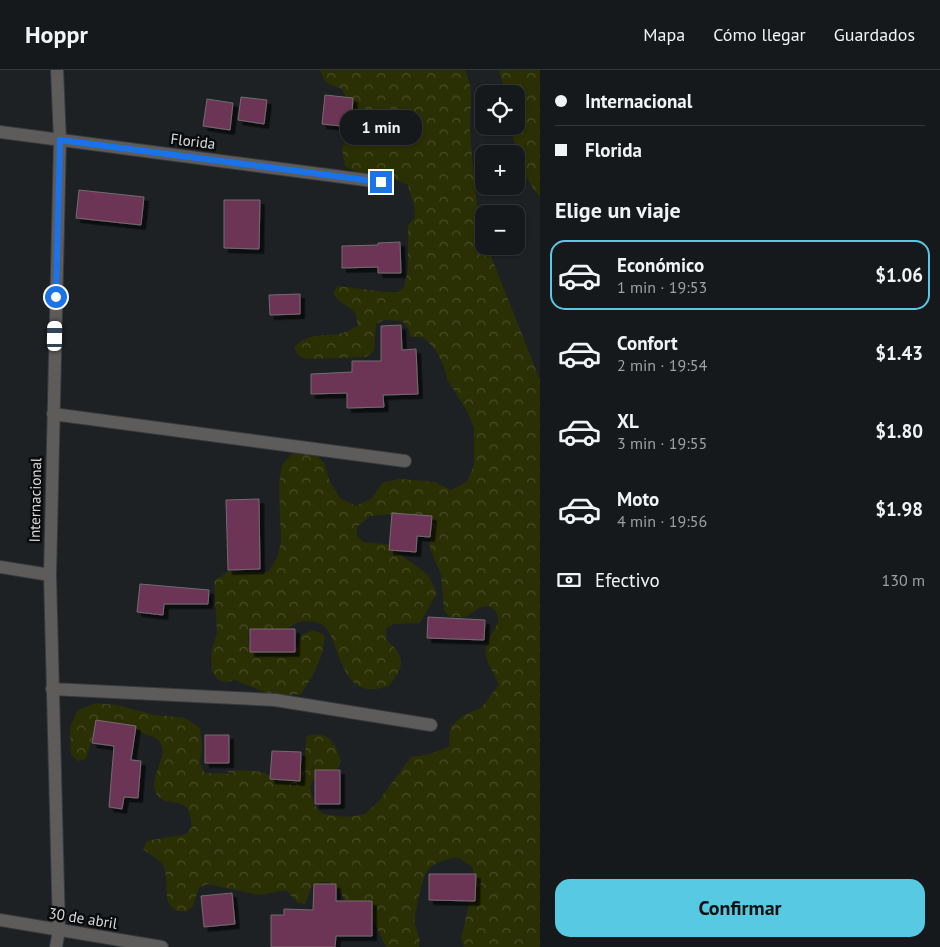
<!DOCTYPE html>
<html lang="es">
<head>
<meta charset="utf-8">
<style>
	body { margin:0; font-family:"PT Sans",sans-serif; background:#1f2224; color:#f1f3f6; height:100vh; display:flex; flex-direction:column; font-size:19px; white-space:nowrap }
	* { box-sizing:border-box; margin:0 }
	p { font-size:16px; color:#9ea0a3 }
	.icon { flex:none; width:28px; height:28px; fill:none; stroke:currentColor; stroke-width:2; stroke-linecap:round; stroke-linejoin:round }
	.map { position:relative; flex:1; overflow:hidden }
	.details { display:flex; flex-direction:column; background:#16191b; width:400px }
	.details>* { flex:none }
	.banner { display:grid; align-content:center; height:110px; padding:0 15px; background:#16191b }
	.fabs { position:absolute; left:475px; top:15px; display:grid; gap:10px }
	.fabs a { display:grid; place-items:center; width:50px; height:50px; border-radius:10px; background:#16191b; box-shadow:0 1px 4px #0004,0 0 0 1px #35383a; font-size:25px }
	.end { position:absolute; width:22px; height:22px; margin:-11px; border:6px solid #1a73e8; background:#fff; box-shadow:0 0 0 2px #fff }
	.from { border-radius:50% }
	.bubble { position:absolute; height:35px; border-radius:15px; background:#16191b; box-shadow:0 1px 4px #0004,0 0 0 1px #35383a; font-size:16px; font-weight:800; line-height:35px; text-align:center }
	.car { position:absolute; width:15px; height:30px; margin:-15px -8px; border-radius:6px; box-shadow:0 0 4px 1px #0007; background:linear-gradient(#fff 24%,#345 0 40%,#fff 0 76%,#345 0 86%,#fff 0) }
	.banner b { display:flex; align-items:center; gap:18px; height:48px; font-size:19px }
	.banner b+b { border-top:1px solid #35383a }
	.banner i { width:12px; height:12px; background:#f1f3f6 }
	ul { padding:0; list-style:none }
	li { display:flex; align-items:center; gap:15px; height:70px; margin:0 10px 8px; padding:0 5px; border:2px solid transparent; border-radius:15px }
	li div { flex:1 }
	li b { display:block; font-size:19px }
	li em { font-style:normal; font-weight:800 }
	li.current { border-color:#58c9e3 }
	li>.icon { width:45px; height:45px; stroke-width:1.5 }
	h2 { padding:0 15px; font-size:22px; line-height:60px }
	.pay { display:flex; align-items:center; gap:12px; height:55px; padding:0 15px; font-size:19px }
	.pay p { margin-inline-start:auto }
	.button { display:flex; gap:10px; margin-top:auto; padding:10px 15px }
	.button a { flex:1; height:58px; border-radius:15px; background:#58c9e3; color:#111; font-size:20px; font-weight:800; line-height:58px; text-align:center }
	header { display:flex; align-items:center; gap:30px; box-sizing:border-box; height:70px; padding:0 25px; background:#16191b; border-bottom:1px solid #35383a }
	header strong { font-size:24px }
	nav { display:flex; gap:28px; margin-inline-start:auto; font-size:18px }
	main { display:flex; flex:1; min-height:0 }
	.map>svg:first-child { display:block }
	.forest { fill:url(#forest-crowns) }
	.building { fill:#6d3554; stroke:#726c6f; filter:url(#shadow) }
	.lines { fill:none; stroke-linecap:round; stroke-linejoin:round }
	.street-casing { stroke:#373b3e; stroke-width:14 }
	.street { stroke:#5e5b5b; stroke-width:12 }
	.route { stroke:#1a73e8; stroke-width:6 }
	.labels { text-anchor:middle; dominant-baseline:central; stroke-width:5; stroke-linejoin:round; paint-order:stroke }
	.street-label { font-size:15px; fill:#dadcde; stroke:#090b0c }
</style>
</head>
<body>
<header>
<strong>Hoppr</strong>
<nav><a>Mapa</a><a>Cómo llegar</a><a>Guardados</a></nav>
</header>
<main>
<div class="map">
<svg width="540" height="877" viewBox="0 0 540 877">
	<defs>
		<pattern id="forest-crowns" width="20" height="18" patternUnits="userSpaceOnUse" patternTransform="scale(1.25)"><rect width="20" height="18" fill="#2b2f04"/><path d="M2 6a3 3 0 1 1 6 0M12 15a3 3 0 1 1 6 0" fill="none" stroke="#494d28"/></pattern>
		<filter id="shadow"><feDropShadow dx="4.5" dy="4.5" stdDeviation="0" flood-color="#0009"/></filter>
	</defs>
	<rect width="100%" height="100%" fill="#1d2124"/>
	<path class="forest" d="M319,0H465C476,25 469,35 470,60C472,92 476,124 479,156L484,169V176H487L540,310V877H464L461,869L469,834L475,816L473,798L458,787C448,789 433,792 427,801C422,809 415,842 415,851C415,861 422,866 419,877H386L368,840L346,832C337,816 331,806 312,816L305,834L298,833L286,820L260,825L207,814L199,818L193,836L186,842C156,841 173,811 162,794C157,788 148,783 143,779L147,771L186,764L192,757C191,753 191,746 189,742C184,728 165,736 157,725C145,707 176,681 155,668C150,665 143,664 137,661C119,655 110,656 93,665L86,689L78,691L71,685L70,657L78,640L96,633L117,635L155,645L185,648L200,658L202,676L200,694L205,703L235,704L224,701C242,701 264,697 277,711L296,710L304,692L307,666C329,661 334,672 341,690L338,698L313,710L310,717L314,734L319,741L327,745L348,747L365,744L378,732L411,687L430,684L449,677L450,657L464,645L481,638L499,615C483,580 479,585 499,551L496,542L489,536L480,537L466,547H450L444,540L441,505L430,479V454L416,445L407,443L370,446L357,457V465L363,472L392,475L397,482L428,505L437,523L420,553L393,554L386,559V569C406,588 405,594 389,616C383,617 376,620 370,619C334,617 341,555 315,552C309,551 301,551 296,553C291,555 287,559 282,560C270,563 262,555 249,561L248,571L252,581L262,583L292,582L299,575L301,566C310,560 316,559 325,566C322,591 315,603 301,624L274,626L235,610L226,612L217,609L212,602L211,592L212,579L217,563L214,511L229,501L268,502L277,488L281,472L279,414L282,395L294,381H312L324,393L330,412L340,428L356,436L372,428L382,413L399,409L435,412L451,420L467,412L474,395V357L467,341L448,311L443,294L435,279L423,267H411L408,258L402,251L384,250L376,254L374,281L366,287L306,289L299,286L294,277C311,262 320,267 339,264C345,263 352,259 357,256C359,235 342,239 333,223L338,216L386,222H398L404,217L408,199V155L414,149L415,140L408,115L383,104L361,105L345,96L342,79L350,56V37L342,19L326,13Z
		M499,0H540V127C522,105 516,84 511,56H516V24H505Z"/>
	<path class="building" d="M325,25L353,28L351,57L322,54Z
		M241,27L267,30L264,54L238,50Z
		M207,29L233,33L230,60L203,56Z
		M79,120L144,127L141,155L76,148Z
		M224,130H260L259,179L224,178Z
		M400,172L401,203H378V197L342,198V176L378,175V173Z
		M300,224V244L270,245L269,225Z
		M401,255L402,280L416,279L418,324L383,325L384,337L347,338V323L311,324V304L352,302V291H381V256Z
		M259,429L260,499L228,500L226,430Z
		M392,443L432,446L430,467L417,466L416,482L389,480Z
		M140,514L209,520L208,534H164L163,545L137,542Z
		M428,547L485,550L484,570L427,568Z
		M250,559H295V582H250Z
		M96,650L136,656L131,690L141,691L138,728L124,727L122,739L109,737L114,676L92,673Z
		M205,665H229V693H205Z
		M272,681L301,682L300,711L270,709Z
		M315,700H340V734H315Z
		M429,804H476L475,831L429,830Z
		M314,814H336V831H372V866H336L335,877H271V845H284V839L313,840Z
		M232,823L235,854L204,857L201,826Z"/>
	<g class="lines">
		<g class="street-casing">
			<path id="street" d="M0,62L381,112
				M53,344L405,391
				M0,497L50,505
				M52,619L275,630L431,655
				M0,850L162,877
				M56,877L59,860L50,505L60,70L57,0"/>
		</g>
		<use href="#street" class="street"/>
	</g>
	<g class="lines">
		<path class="route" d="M56,227L60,70L381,112"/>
	</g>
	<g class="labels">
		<g class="street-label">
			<text transform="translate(193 71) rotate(7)">Florida</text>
			<text transform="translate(35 430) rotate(-89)">Internacional</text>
			<text transform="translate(83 848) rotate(9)">30 de abril</text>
		</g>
	</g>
</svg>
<div class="fabs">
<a><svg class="icon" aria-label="locate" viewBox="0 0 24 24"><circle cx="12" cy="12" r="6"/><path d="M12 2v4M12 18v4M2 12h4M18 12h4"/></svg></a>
<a>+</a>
<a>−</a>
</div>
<i class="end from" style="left:56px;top:227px"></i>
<i class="end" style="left:381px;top:112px"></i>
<div class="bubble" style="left:340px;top:40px;width:82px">1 min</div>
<i class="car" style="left:55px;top:266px;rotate:1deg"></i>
</div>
<section class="details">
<div class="banner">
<b><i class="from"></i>Internacional</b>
<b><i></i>Florida</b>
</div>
<h2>Elige un viaje</h2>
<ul>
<li class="current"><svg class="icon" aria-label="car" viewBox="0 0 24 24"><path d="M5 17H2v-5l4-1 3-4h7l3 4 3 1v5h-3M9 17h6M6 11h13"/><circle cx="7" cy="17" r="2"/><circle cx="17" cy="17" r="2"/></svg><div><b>Económico</b><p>1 min · 19:53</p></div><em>$1.06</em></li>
<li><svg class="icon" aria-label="car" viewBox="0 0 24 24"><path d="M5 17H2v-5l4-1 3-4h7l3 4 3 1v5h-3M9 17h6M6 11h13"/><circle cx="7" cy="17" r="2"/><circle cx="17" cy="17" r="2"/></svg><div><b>Confort</b><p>2 min · 19:54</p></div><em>$1.43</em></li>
<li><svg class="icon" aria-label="car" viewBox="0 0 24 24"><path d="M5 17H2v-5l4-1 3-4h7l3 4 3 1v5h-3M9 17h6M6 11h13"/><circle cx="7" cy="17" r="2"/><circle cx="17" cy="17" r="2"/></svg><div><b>XL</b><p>3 min · 19:55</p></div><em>$1.80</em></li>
<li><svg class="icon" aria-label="car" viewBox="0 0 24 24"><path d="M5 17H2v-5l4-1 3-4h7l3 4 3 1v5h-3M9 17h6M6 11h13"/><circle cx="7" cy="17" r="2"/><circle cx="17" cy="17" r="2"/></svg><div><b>Moto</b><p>4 min · 19:56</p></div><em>$1.98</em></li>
</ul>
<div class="pay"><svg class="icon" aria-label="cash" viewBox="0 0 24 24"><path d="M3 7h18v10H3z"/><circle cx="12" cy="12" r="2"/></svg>Efectivo<p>130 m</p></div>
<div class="button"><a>Confirmar</a></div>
</section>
</main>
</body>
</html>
